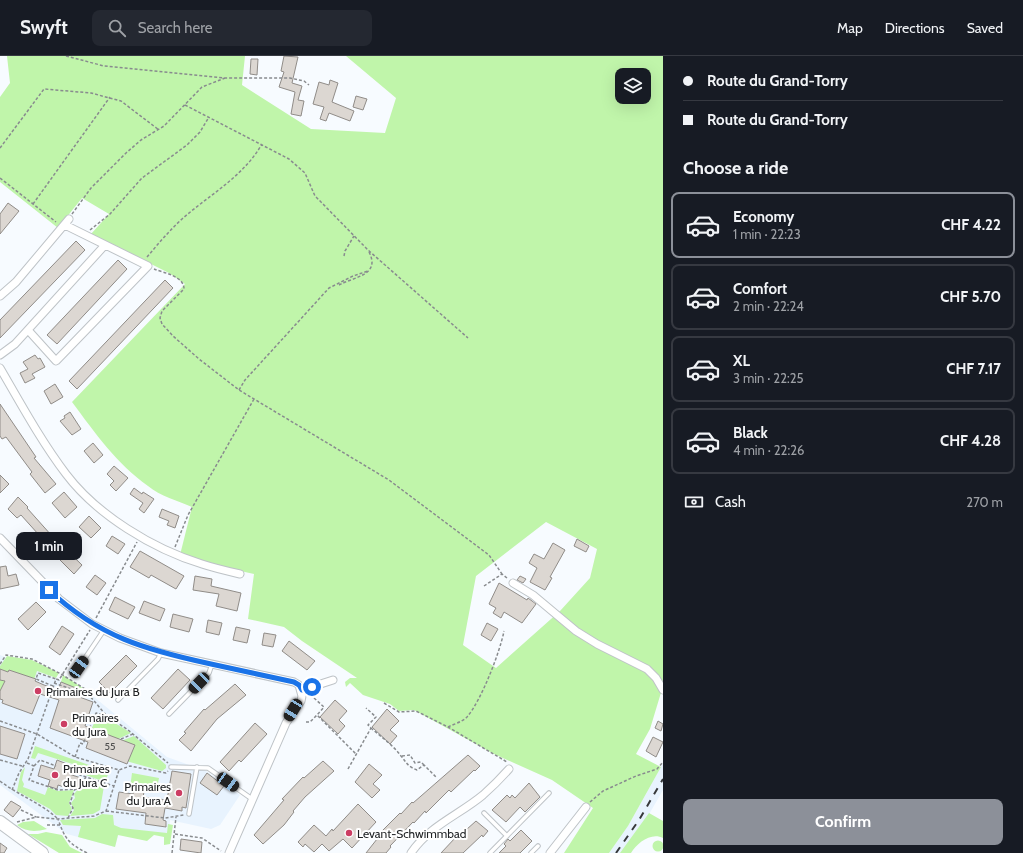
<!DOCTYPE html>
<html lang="en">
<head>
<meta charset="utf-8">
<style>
	body { margin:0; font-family:Cabin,sans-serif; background:#242831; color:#f1f3f6; height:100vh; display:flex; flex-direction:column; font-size:15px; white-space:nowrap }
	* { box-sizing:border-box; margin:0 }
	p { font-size:13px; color:#9ea1a6 }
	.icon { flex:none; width:22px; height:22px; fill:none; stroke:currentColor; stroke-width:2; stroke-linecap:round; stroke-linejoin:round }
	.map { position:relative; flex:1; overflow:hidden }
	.details { display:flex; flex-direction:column; background:#171b24; width:360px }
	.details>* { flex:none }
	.guide { display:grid; align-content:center; height:88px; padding:0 20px; background:#171b24 }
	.tools { position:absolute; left:615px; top:12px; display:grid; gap:8px }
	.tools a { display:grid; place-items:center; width:36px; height:36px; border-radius:8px; background:#171b24; box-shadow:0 4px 16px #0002; font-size:20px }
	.end { position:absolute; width:18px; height:18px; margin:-9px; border:5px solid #1a73e8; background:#fff; box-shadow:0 0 0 2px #fff }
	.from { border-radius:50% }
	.bubble { position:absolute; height:28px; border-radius:8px; background:#171b24; box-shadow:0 4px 16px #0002; font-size:13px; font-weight:700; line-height:28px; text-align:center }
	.car { position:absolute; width:12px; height:24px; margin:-12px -6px; border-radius:5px; box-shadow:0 0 3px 1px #0007; background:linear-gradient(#222 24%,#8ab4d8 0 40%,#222 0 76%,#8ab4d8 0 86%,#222 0) }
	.guide b { display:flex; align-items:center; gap:14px; height:38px; font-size:15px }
	.guide b+b { border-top:1px solid #363941 }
	.guide i { width:10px; height:10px; background:#f1f3f6 }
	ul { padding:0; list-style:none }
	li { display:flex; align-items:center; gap:12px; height:66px; margin:0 8px 6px; padding:0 12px; border:2px solid #363941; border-radius:8px }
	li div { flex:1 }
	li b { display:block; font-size:15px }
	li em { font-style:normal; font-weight:700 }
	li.active { border-color:#8c9099 }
	li>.icon { width:36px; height:36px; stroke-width:1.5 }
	h2 { padding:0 20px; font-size:18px; line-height:48px }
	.pay { display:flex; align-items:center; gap:10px; height:44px; padding:0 20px; font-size:15px }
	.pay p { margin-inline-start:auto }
	.button { display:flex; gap:8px; margin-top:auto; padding:8px 20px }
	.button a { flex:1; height:46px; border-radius:8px; background:#8c9099; color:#fff; font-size:16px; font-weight:700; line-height:46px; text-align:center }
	header { display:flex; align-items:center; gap:24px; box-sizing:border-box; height:56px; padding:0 20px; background:#171b24; border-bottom:1px solid #363941 }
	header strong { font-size:19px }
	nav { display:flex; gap:22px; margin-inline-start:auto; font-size:14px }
	.search { width:280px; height:36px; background:#242831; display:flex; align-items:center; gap:10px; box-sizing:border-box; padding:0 14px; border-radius:8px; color:#9ea1a6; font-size:15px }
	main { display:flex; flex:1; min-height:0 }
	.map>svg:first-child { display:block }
	.built { fill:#e8f3fe }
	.green { fill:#c0f5aa; fill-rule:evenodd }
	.building { fill:#dcd7d2; stroke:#908c88 }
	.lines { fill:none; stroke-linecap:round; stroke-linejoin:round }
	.service-casing { stroke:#bec3c7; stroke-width:5.5 }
	.minor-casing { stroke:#bec3c7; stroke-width:9 }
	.primary-casing { stroke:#bec3c7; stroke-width:14 }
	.path { stroke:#888b8e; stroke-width:1.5; stroke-dasharray:3 2; stroke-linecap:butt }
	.service { stroke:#fff; stroke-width:3.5 }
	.minor { stroke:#fff; stroke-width:7 }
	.primary { stroke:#fff; stroke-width:12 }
	.rail { stroke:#37393b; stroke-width:2; stroke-dasharray:7 7; stroke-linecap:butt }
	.route { stroke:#1a73e8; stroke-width:5 }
	.poi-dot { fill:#cc3d63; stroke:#fff; stroke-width:1.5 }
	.labels { text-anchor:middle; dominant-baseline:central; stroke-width:4; stroke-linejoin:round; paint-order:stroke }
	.number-label { font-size:10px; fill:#505050 }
	.poi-label { font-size:12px; fill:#212325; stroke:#fff; text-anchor:start }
</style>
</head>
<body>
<header>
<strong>Swyft</strong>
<div class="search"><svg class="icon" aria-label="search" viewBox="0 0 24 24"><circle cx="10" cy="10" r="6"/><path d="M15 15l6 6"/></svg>Search here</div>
<nav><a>Map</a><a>Directions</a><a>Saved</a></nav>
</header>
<main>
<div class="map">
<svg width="663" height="797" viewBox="0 0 663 797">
	<rect width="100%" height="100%" fill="#f7fbff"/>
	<path class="built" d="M0,599L88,636L167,701L206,715L240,739L220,769L211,773L170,764L169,778L120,773L115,791L67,778L0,729Z
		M663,707V734L632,788L626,797H609L628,770Z"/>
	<path class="green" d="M7,0H245L242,29L311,73L385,77L396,42L346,0H663V630L650,673L636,698L661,711L628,770L609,797H564L593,752L552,724L494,698L414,654L399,655L390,648L363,639L350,627L346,631L345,626L350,622H357L302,585L284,571L248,563L254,518L191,504L180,499L192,451C178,445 160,440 148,430C117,408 95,377 72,346L185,228L169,217L91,178L109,158L82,142L58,172L0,126V41L10,27ZM622,19H644V41H622ZM546,466L597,493L590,522L560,555L496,612L463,589L476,520Z
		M7,600L32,604L59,617L56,622L37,615L34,624L0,641V610Z
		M63,619L89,636V638L61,626Z
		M98,659L107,662L131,677L118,683L121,685L134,680L166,709V712L162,715L126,705L88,680Z
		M35,690L109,716L105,726L83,718L85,712L38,697L35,703L31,702Z
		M25,711L22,724L24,728L23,731L45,739L48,731L58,735L74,734L69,747L72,753L68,760L56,759L50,753L17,735L21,716Z
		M132,717L159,722L156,737L130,732Z
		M86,724L104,730L100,754L93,758L70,760L74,754L71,747L75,742L74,738Z
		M649,757L663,765V782C651,776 637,787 631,797H620Z
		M102,758L113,759L114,769L121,772L167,777L168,768L173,769L170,788L164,789V781L154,779L147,785L118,779L115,791L78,781L81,770L63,769L60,764L95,762Z
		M34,765L47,773C35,776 26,776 17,769L23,766Z
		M46,776L62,779L70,791L82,797H59L28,778H38Z
		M652.5 790a5.5 5.5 0 1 1 11 0a5.5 5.5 0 1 1-11 0Z"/>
	<path class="building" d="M284,0L298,1L292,27L302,30L298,44L304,45L301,60L291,58L295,36L279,31L284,16L281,15Z
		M251,3H258L257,19L250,18Z
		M330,24L338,27L332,46L354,55L350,65L329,57L326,65L320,63L324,51L313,48L319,26L329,29Z
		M356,40L367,43L363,54L353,51Z
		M8,147L19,155L0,178V158Z
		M76,185L85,194L0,282V264Z
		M118,204L127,213L57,288L47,279Z
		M165,224L173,232L77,333L69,325Z
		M35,299L38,303L40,302L45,311L32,318L35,322L25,327L20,317L28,313L23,306Z
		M55,328L63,341L51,348L44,335Z
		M0,348L36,401L34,402L56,428L45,437L30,418L32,416L6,381L2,383L0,380Z
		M70,356L81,373L72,379L60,365L65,362L64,360Z
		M93,387L103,399L94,407L84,395Z
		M114,410L128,422L116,435L110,429L114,425L107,418Z
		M0,419L9,428L0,437Z
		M134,432L142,438L143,436L154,443L144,457L139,453L143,447L130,438Z
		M64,436L77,451L65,462L52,447Z
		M18,441L28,451L27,452L52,480L82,509L74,518L37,481L39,479L21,459L17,462L8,453Z
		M162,453L179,460L175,472L167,469L169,465L159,461Z
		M89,460L101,472L91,482L79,471Z
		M112,480L125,488L118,498L106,490Z
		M577,483L589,490L586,496L574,490Z
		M553,487L565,494L550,521L552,522L545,534L530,526L537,512L529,507L534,498L544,503Z
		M140,495L184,520L176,533L151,519L149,522L130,511Z
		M6,510L8,520L16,518L19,529L0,533V511Z
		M95,519L106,527L97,539L86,531Z
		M195,520L212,523L211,530L241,537L237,555L216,550L219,538L193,534Z
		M520,520L526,523L523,527L517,524Z
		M499,527L527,544L528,542L536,548L522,567L504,556L501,562L493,557L496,552L489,548Z
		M115,541L135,551L128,563L109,554Z
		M144,545L165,553L160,565L139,557Z
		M36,546L46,556L28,574L18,563Z
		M173,558L193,563L189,576L170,571Z
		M208,564L222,567L219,579L206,576Z
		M487,567L498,573L491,585L481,579Z
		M62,570L74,578L60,599L49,591Z
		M236,571L250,574L247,587L233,584Z
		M264,577L276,579L273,591L262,589Z
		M289,585L315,605L307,614L282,595Z
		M126,599L137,610L110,637L99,626Z
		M0,613L8,616L9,614L36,623L35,625L44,629L58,634L61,626L76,632L74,639L93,646L85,670L135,689L127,708L86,692L88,686L50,672L59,644L40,638L32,658L2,647L3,644L0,643V635L5,625L0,624Z
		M178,613L190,624L163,653L151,642Z
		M235,628L246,639L217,663L191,695L179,684L186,677L184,676L204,653L205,654Z
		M335,644L347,655L339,664L345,670L338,678L320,661Z
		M387,653L399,665L390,674L397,680L390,688L372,671Z
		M658,665L663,668L661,675L655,672Z
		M255,667L267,678L241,706L239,704L229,715L220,706Z
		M0,670L25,678L17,703L0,698Z
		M653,681L663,686L656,701L646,695Z
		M468,699L480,710L475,715L474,714L451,736L449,734L426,757L425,755L414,767L413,766L390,790L391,791L386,797H366L381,778L380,777L400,757L401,758L412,746L413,747Z
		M57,704L72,710L69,718L81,722L78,732L68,728L67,732L58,729L57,733L48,730L50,724L38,720L41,709L54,713Z
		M323,705L334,715L305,741L293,755L294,756L284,769L263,788L254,779L284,744L282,743L303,721L304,722Z
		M369,708L382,719L373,728L380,734L372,742L355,726Z
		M172,715L191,718L186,752L182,751V755L165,752L163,764L166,765V771L145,768L146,757L116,753L119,736L133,738L134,734L144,736L143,741L167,744Z
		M207,717L224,730L217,739L200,727Z
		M529,727L540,741L525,756L520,751L506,766L492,754L507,739L510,742L512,739L515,742Z
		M11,745L21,751L13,761L4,754Z
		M358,748L376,766L352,792L343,783L329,795L322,788L314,796L305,788L303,791L298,786L314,769L326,780L332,773L333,775Z
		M476,765L488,775L483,781L482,779L463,797H441L456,781L457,782Z
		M521,774L532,785L520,797H499L506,790L504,788L508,783L510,785Z
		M181,783L202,786L201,797L180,794Z
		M0,787L7,792L4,797H0Z"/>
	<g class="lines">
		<g class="service-casing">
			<path id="service" d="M79,611L104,574
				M118,644L158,603L161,597
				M169,658L209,617L212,608
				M171,711L208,712L252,743
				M484,757L507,780
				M189,758L197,711
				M490,797L549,737
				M531,797L538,790"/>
		</g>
		<g class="minor-casing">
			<path id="minor" d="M0,240L16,226L69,163
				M28,274L56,305L148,210L65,169
				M0,299L15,288L105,189
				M0,312C21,348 41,385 66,418C97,459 153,493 202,508C214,512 227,515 240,518
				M0,482L59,543L92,568L120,582L161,597L294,626L299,629L302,640L301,645L286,667L229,797
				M513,527L533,539L576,575L597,588L647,613L656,622L663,634
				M302,634L333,624
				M411,797C429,770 459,759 483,739C492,731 501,722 509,713
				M550,797L586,751"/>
		</g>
		<g class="primary-casing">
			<path id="primary" d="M0,766L42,797"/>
		</g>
		<path class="path" d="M66,0L104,10L225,22H290L304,25L309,29
			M185,49L289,103L305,117L315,140L321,146L368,194L468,282
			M0,92L44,33L91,37L121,45L159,74
			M0,122L56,166
			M33,148L110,41
			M72,158L91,132L126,97L141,84L164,70L202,31L225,22
			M90,174L110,158L142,122L187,89L200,76L209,61
			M344,200L345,195L354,180
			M147,201C158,188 169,175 182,163C209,139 243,121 262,88
			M154,213C164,217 184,220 184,233L162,255L160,262L162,268L173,280L199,303L239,334L389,424L489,499L502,518
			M339,229C354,221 381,219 369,196
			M239,334L245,324L329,232L353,220L368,215
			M175,491L188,459L254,343
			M484,530L502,518L507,522
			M96,562L137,486
			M0,608L6,599L32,603L61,618L90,636L89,639L106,659L128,674L168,707
			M54,627L89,639
			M53,630L36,623L38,617L56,623
			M314,642L324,651L317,659
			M384,647L399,656L416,655L448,671L507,706
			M0,665L37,678L75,701L119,714L130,710L166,717L168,715
			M306,666H310L317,659L356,698
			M448,671C454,668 462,666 467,661C481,645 500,596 504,575
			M371,672C380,680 393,689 401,700C407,707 407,710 417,714L424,709L436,721
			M121,683L133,678
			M402,700L410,699L415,707L421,706L424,709
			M75,701L80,687L83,688L96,657L106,659
			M0,704L22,710
			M27,707L34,710L29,724L58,734L78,733L86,721
			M34,710L40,704L56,710
			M82,713L80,719L114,730
			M348,713L371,672L368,669L376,661L366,652
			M0,725C18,739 41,747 58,763
			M12,734L19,717L28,703L56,623L59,624L90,574
			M590,746L603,735L636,720L657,713L663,706
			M21,754L36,761
			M106,755L165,762L184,759
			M68,762L73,752L70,747L75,733
			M17,766L36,761L58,763
			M47,769H60
			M175,778L202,782L221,795
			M87,797C68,787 65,783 58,763L94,760L106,755L119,714
			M172,797L176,761"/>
		<use href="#service" class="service"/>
		<use href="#minor" class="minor"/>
		<use href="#primary" class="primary"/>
		<path class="rail" d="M616,797L639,764L663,723"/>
	</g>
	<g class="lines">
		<path class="route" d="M49,534C99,581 146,594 211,608C239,614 266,620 294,626L299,629L302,634L312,631"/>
	</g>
	<g class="poi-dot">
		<circle cx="38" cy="635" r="4"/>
		<circle cx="64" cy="668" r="4"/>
		<circle cx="55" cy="719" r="4"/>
		<circle cx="179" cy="737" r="4"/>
		<circle cx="349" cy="777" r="4"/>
	</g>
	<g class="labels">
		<g class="number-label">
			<text x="110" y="690">55</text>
		</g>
		<g class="poi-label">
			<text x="46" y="635">Primaires du Jura B</text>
			<text x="72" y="661">Primaires<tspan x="72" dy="14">du Jura</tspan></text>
			<text x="63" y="712">Primaires<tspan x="63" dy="14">du Jura C</tspan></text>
			<text x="171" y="730" text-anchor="end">Primaires<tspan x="171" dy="14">du Jura A</tspan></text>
			<text x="357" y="777">Levant-Schwimmbad</text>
		</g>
	</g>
</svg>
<div class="tools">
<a><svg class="icon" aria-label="layers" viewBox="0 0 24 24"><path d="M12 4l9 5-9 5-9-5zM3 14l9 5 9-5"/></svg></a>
</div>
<i class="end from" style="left:312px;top:631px"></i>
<i class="end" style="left:49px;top:534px"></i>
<div class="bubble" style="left:16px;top:476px;width:66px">1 min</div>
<i class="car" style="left:79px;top:611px;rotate:35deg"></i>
<i class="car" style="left:199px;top:627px;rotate:224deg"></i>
<i class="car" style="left:293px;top:654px;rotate:211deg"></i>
<i class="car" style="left:228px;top:726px;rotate:125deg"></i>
</div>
<section class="details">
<div class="guide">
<b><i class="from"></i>Route du Grand-Torry</b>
<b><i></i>Route du Grand-Torry</b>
</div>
<h2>Choose a ride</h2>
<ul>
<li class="active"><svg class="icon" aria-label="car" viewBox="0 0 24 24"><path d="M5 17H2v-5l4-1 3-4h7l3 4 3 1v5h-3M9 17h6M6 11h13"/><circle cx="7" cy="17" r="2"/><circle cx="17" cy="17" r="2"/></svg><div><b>Economy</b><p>1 min · 22:23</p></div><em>CHF 4.22</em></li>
<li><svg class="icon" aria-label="car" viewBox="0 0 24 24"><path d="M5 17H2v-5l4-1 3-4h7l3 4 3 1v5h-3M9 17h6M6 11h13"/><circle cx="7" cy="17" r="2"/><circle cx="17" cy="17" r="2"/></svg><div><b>Comfort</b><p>2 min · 22:24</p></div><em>CHF 5.70</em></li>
<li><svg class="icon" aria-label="car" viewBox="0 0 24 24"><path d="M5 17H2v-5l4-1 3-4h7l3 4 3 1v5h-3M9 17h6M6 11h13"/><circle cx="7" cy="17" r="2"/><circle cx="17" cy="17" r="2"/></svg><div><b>XL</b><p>3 min · 22:25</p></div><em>CHF 7.17</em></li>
<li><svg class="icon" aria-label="car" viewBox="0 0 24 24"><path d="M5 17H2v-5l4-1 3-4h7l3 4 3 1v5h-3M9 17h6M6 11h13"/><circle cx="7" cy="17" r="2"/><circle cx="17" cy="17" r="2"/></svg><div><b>Black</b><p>4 min · 22:26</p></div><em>CHF 4.28</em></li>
</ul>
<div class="pay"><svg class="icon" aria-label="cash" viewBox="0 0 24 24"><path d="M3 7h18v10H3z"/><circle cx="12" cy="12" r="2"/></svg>Cash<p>270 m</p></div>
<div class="button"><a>Confirm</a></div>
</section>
</main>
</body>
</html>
